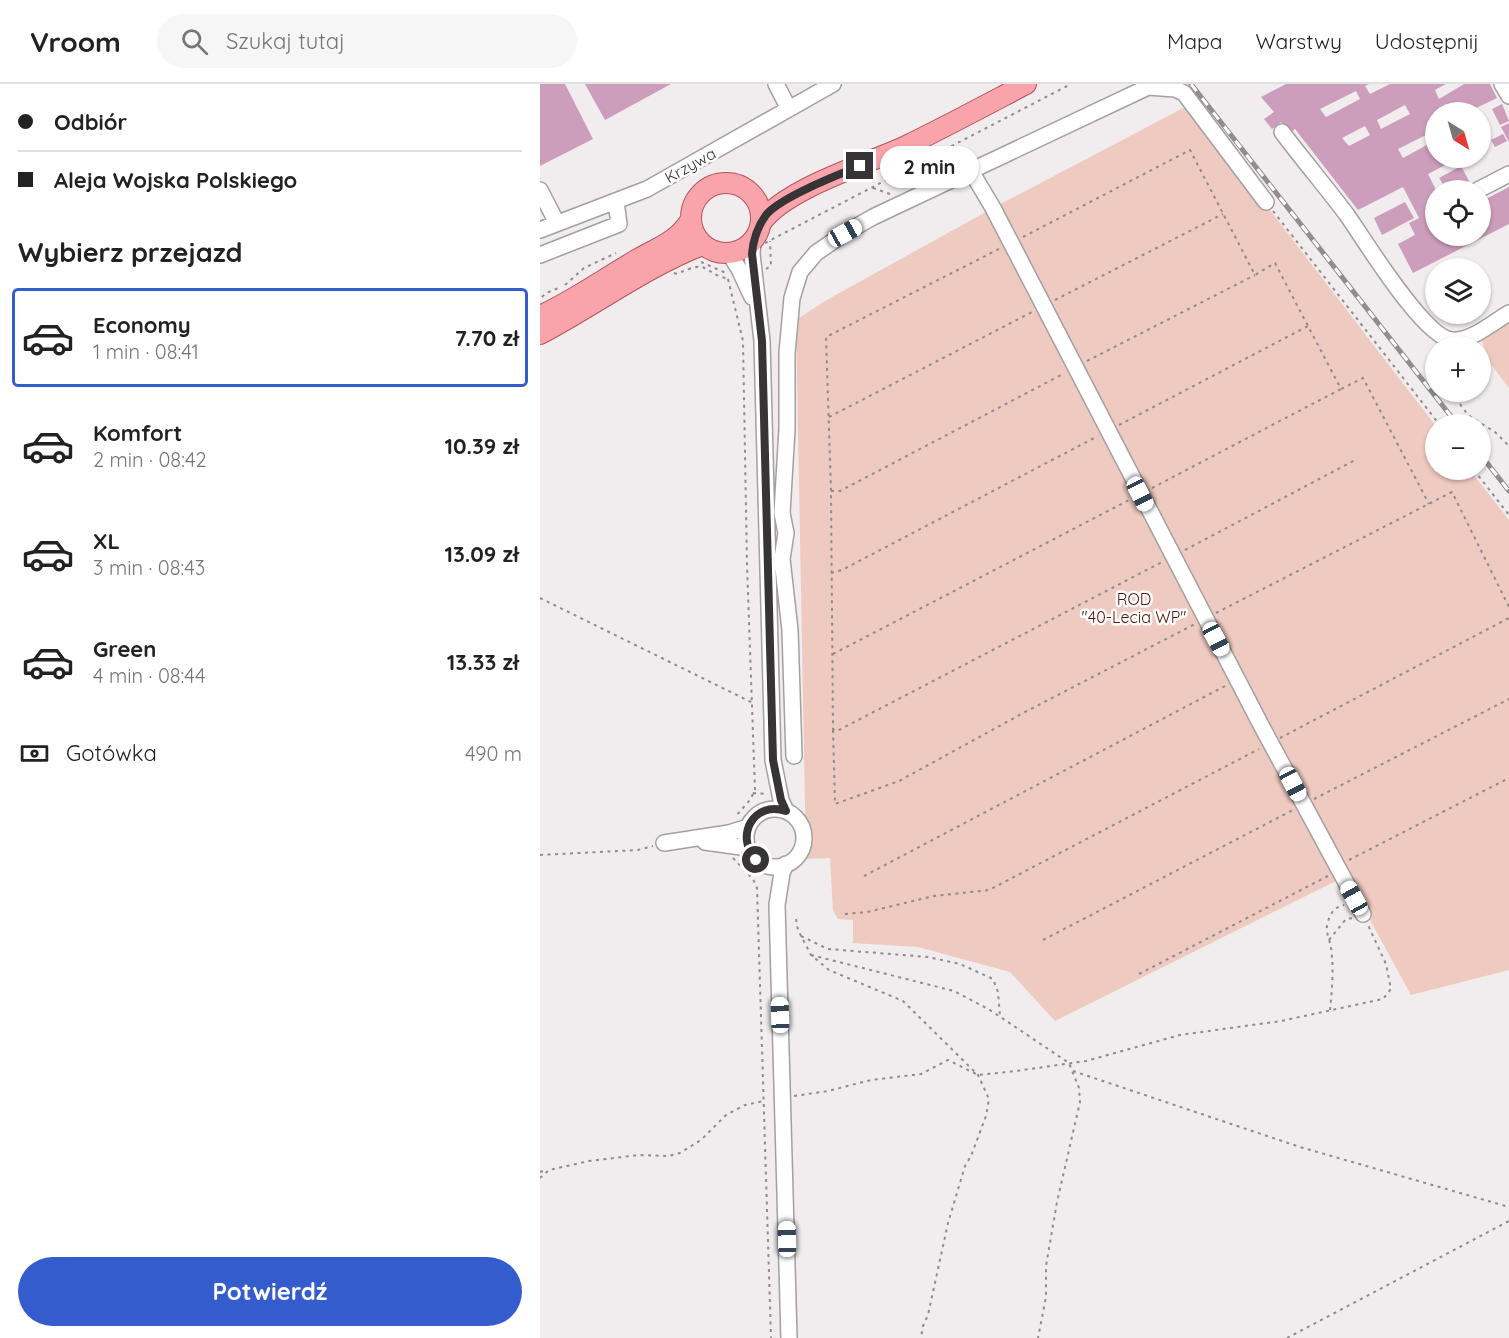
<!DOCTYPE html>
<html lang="pl">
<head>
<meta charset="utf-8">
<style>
	body { margin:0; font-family:Quicksand,sans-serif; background:#f6f6f6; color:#222; height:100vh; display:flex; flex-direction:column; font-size:22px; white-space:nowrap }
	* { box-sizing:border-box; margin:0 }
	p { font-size:20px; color:#767676 }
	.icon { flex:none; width:33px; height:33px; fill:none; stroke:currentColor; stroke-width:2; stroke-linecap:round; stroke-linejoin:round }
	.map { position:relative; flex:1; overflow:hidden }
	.sheet { display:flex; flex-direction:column; background:#fff; width:540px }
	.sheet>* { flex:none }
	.banner { display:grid; align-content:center; height:132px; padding:0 18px; background:#fff }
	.needle { width:39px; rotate:143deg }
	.buttons { position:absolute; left:885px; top:18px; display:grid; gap:12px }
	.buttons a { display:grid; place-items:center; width:66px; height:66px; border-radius:50%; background:#fff; box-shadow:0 2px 4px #0004; font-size:30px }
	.end { position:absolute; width:27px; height:27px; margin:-14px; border:8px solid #363434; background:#fff; box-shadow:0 0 0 3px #fff }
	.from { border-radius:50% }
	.bubble { position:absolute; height:42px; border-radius:21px; background:#fff; box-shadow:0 2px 4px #0004; font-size:20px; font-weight:800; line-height:42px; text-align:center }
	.car { position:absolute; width:18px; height:36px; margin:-18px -9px; border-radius:8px; box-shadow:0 0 4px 2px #0007; background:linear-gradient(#fff 24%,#345 0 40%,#fff 0 76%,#345 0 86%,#fff 0) }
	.banner b { display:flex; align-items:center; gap:21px; height:57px; font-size:22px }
	.banner b+b { border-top:2px solid #e0e0e0 }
	.banner i { width:15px; height:15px; background:#222 }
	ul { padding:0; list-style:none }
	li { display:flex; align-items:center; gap:18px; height:99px; margin:0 12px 9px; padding:0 6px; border:3px solid transparent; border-radius:6px }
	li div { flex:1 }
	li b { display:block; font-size:22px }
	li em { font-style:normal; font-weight:800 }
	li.current { border-color:#355ccc }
	li>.icon { width:54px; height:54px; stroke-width:1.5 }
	h2 { padding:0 18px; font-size:27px; line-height:72px }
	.pay { display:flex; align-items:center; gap:15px; height:66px; padding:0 18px; font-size:22px }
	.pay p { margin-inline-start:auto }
	.cta { display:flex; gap:12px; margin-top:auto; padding:12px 18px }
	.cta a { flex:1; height:69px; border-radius:36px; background:#355ccc; color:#fff; font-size:24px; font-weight:800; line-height:69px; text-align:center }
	header { display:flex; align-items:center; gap:36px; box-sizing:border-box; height:84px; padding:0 30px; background:#fff; border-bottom:2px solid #e0e0e0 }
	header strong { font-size:28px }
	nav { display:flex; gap:33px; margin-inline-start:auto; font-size:21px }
	.search { width:420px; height:54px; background:#f6f6f6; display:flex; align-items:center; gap:15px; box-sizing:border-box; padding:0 21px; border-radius:33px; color:#767676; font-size:22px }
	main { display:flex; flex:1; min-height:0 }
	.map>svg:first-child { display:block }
	.green { fill:#efcac0 }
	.building { fill:#cc9ebc; fill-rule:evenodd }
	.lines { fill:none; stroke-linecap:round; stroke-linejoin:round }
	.minor-casing { stroke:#a49fa0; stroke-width:18 }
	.major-casing { stroke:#b2545d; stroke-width:22 }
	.path { stroke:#8f8c8c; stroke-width:2; stroke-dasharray:3 4.5; stroke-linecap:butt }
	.minor { stroke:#fff; stroke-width:15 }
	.major { stroke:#f9a3ab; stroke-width:20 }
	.rail-casing { stroke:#918d8e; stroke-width:5 }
	.rail { stroke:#fff; stroke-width:3; stroke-dasharray:9; stroke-linecap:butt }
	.route { stroke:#363434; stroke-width:8 }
	.labels { text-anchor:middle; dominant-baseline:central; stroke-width:5; stroke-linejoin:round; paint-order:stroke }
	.street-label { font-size:16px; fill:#363434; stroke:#fff }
	.park-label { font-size:16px; fill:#541403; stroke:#fff }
</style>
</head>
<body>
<header>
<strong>Vroom</strong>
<div class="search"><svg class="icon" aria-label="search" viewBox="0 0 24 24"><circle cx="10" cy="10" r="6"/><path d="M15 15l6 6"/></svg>Szukaj tutaj</div>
<nav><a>Mapa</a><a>Warstwy</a><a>Udostępnij</a></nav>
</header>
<main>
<section class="sheet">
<div class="banner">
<b><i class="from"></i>Odbiór</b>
<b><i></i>Aleja Wojska Polskiego</b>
</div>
<h2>Wybierz przejazd</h2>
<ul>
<li class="current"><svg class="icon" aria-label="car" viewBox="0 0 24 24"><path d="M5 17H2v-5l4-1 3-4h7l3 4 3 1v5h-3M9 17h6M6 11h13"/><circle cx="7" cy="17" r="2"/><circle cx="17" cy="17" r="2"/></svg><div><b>Economy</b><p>1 min · 08:41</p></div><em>7.70 zł</em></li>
<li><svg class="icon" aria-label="car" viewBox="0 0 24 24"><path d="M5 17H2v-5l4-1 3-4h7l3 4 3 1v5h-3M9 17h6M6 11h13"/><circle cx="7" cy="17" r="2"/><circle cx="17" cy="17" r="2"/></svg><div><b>Komfort</b><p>2 min · 08:42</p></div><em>10.39 zł</em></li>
<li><svg class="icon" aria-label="car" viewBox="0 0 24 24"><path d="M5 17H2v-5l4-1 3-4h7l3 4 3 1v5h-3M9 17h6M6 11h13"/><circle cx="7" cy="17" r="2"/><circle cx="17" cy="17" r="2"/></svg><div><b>XL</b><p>3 min · 08:43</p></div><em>13.09 zł</em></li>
<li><svg class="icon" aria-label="car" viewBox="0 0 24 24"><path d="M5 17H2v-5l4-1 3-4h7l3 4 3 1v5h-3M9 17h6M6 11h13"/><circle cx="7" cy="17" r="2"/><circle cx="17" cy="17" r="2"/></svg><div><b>Green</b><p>4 min · 08:44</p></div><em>13.33 zł</em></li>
</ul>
<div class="pay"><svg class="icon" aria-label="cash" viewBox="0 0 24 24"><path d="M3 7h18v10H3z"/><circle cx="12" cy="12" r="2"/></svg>Gotówka<p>490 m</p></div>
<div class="cta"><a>Potwierdź</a></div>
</section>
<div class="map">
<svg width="969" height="1254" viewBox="0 0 969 1254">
	<rect width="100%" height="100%" fill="#f1eced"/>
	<path class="green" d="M649,21L895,341L896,386H930L969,436V886L871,911L806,792L515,937L470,888L378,863L313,859V836L298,835L293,826L290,774L266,775L256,236L285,217L453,124Z
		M969,238V304L950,279L942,257Z"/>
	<path class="building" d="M0,0H25L53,55L0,82Z
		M45,0H131L65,36Z
		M746,0H829L825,2L830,10L850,0H906L895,6L899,15L924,0H950L957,14L928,28H896V46L858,65L863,74L896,56V74H919L888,90L896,106V152H940V118L969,103V140L873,189L858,160L875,151L869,139L879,134L863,103L818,126L755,45L750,49L741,38L732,45L724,35L734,28L721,13ZM816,7L820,15L786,33L780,25ZM865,21L870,30L841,45L837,36ZM825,42L830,51L809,62L802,54Z
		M962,20L969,37L960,41L952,25Z
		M940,38L950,57L940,62Z
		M969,39V58L961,43Z
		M963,50L967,57L955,63L951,56Z
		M921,82L929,97L907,106L899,94Z
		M865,118L874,134L842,151L834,134Z"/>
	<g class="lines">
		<g class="minor-casing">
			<path id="minor" d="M236,0L249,25
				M962,0L969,12
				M742,48C763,76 786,103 807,131C824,155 884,254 912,256C931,258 953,238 969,229
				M431,87L453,124L722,643L823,830
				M0,106L17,139
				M938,106L969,90
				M0,146L107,105L293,0
				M213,156L212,170L222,257L233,676L241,716L246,727
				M189,169L199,185L212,213
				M0,171L79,140L76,118
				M254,672L250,546L242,475L246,449L242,429L247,345V269L252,214L260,188L276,169L305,149L333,133L608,3L635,5L644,9L726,118
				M206 754a29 29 0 1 1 58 0a29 29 0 1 1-58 0Z
				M165,758L208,764
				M124,759L189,749L208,743
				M246,780L242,789L237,821L249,1254"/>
		</g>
		<g class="major-casing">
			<path id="major" d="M151 134a35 35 0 1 1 70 0a35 35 0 1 1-70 0Z
				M221,139C244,105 327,80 366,62C407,42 446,21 486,0
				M0,232C35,216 65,194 98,175C117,164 138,157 150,137
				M0,250C55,221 104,184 162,161"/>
		</g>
		<path class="path" d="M333,104L350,110
			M733,127L899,340
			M483,153L650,66L715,191L735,179L801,305L823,294L889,420
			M225,159L531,0
			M459,165L286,253L291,407L293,645L297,647L622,478
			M161,178L186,189
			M226,185L231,182L230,157
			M134,189L137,190C171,174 161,189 189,195
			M188,195L203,257L207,481L215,706L210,716L195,733
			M25,201L44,184L76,169
			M2,213L6,209L21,203
			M515,216L683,130
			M547,277L715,191
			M911,308L928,331L955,348L969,362
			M289,333L494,227
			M579,341L768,242
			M934,386L969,431
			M612,404L801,305
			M291,407H300L523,290
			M645,466L817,375
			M291,489L302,486L558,352
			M0,514L213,619
			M676,529L912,408L969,523
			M293,570L591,415
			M293,646L295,720L359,697L485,628L655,540
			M740,654L969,534
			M213,709L228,710
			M774,715L969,615
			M0,771L98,766L113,762
			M193,774L213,795L217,804L231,1254
			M809,776L969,694
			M324,792L687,601
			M305,830L327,828L394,812L449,806L719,665
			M256,835L258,846L271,871L289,886L363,917L438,991L449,1015L446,1032L431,1072L425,1082L408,1139L388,1231L383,1242L381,1254
			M261,852L288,865L388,873L420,880L453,895L458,908L460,932
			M503,856L753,726
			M789,856L806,835L813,834
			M271,871L414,907L450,926L529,979L539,1004L540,1018L517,1118L506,1182V1213L498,1254
			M599,890L788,792
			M790,926C792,906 794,884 791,864C790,857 786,849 787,841C790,830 793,824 804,821
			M533,987L760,1063L969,1123
			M254,1012L288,1007L331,996L381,990L408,976L438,991L476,987L546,977L640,951L741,937L843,915L851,905L846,880L828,841
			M0,1088L6,1086
			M0,1094L9,1086L49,1077L99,1071L129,1072L140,1069L161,1056L186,1031L205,1021L224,1017
			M747,1254L969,1137"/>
		<use href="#minor" class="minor"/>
		<use href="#major" class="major"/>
		<g class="rail-casing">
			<path id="rail" d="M651,0L917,340
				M940,370L969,407"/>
		</g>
		<use href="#rail" class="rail"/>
	</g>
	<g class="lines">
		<path class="route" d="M216,776C194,752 214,716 246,727L241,716L233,676L222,257L212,170C213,157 218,142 226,131C240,114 297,91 320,82"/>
	</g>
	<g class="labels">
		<g class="street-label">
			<text transform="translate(150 81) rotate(-29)">Krzywa</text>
		</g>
		<g class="park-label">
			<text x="594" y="515">ROD<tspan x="594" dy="18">"40-Lecia WP"</tspan></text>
		</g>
	</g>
</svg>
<div class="buttons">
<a><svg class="needle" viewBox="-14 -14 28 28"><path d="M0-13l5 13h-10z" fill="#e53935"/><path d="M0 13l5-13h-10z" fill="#767676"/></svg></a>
<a><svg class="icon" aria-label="locate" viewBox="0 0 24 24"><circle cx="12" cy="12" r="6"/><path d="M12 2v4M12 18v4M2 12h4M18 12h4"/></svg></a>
<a><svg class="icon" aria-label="layers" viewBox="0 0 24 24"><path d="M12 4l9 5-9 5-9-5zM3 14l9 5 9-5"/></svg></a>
<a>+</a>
<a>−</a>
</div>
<i class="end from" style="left:216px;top:776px"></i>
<i class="end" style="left:320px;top:82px"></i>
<div class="bubble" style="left:340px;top:62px;width:99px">2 min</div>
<i class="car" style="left:305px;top:149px;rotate:61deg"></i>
<i class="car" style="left:600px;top:410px;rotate:153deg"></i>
<i class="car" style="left:676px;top:555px;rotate:152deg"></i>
<i class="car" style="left:753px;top:700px;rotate:152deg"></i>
<i class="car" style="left:814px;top:814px;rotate:331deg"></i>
<i class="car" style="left:240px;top:931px;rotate:358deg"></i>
<i class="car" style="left:247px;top:1155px;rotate:359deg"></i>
</div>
</main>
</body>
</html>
